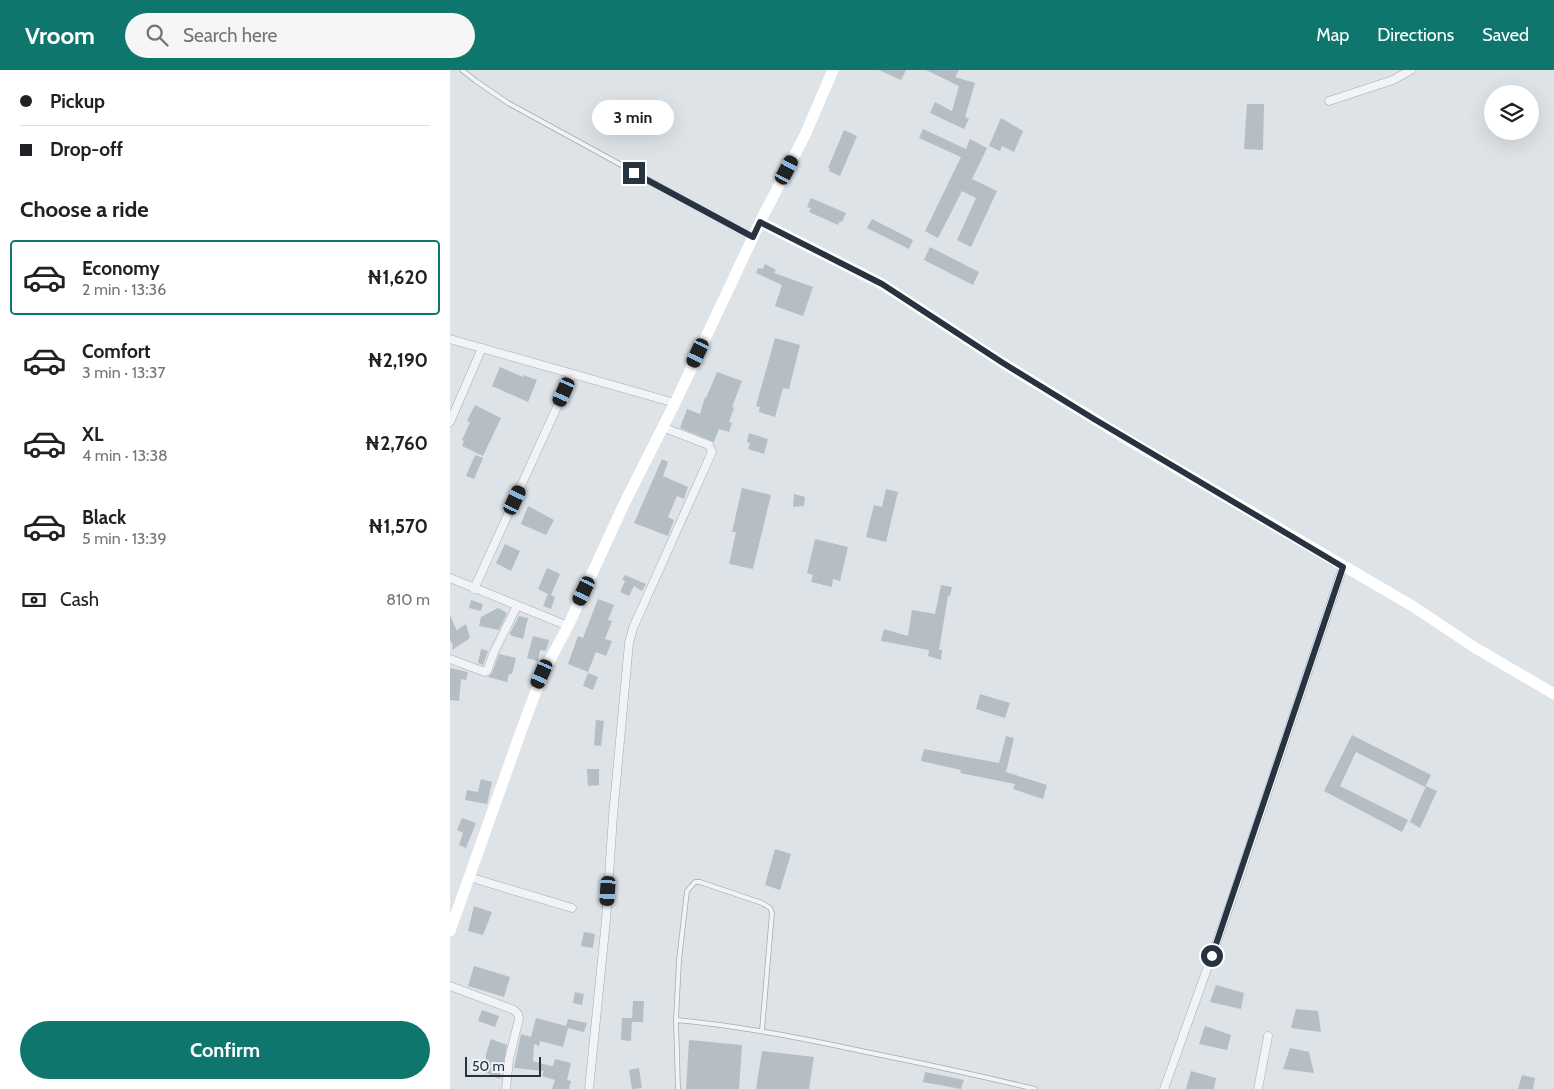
<!DOCTYPE html>
<html lang="en">
<head>
<meta charset="utf-8">
<style>
	body { margin:0; font-family:Cabin,sans-serif; background:#f6f6f6; color:#202124; height:100vh; display:flex; flex-direction:column; font-size:19px; white-space:nowrap }
	* { box-sizing:border-box; margin:0 }
	p { font-size:16px; color:#757577 }
	.icon { flex:none; width:28px; height:28px; fill:none; stroke:currentColor; stroke-width:2; stroke-linecap:round; stroke-linejoin:round }
	.map { position:relative; flex:1; overflow:hidden }
	.details { display:flex; flex-direction:column; background:#fff; width:450px }
	.details>* { flex:none }
	.guide { display:grid; align-content:center; height:110px; padding:0 20px; background:#fff }
	.tools { position:absolute; left:1034px; top:15px; display:grid; gap:10px }
	.tools a { display:grid; place-items:center; width:55px; height:55px; border-radius:50%; background:#fff; box-shadow:0 5px 20px #0002; font-size:25px }
	.scale { position:absolute; left:15px; bottom:12px; width:76px; box-sizing:border-box; padding-left:5px; border:2px solid #273340; border-top:0; font-size:14px; line-height:18px; white-space:nowrap; color:#273340; -webkit-text-stroke:4px #eef2f6; paint-order:stroke }
	.end { position:absolute; width:22px; height:22px; margin:-11px; border:6px solid #273340; background:#fff; box-shadow:0 0 0 2px #fff }
	.from { border-radius:50% }
	.bubble { position:absolute; height:35px; border-radius:18px; background:#fff; box-shadow:0 5px 20px #0002; font-size:16px; font-weight:700; line-height:35px; text-align:center }
	.car { position:absolute; width:15px; height:30px; margin:-15px -8px; border-radius:6px; box-shadow:0 0 4px 1px #0007; background:linear-gradient(#222 24%,#8ab4d8 0 40%,#222 0 76%,#8ab4d8 0 86%,#222 0) }
	.guide b { display:flex; align-items:center; gap:18px; height:48px; font-size:19px }
	.guide b+b { border-top:1px solid #e0e0e0 }
	.guide i { width:12px; height:12px; background:#202124 }
	ul { padding:0; list-style:none }
	li { display:flex; align-items:center; gap:15px; height:75px; margin:0 10px 8px; padding:0 10px; border:2px solid transparent; border-radius:5px }
	li div { flex:1 }
	li b { display:block; font-size:19px }
	li em { font-style:normal; font-weight:700 }
	li.current { border-color:#0f766e }
	li>.icon { width:45px; height:45px; stroke-width:1.5 }
	h2 { padding:0 20px; font-size:22px; line-height:60px }
	.pay { display:flex; align-items:center; gap:12px; height:55px; padding:0 20px; font-size:19px }
	.pay p { margin-inline-start:auto }
	.cta { display:flex; gap:10px; margin-top:auto; padding:10px 20px }
	.cta a { flex:1; height:58px; border-radius:30px; background:#0f766e; color:#fff; font-size:20px; font-weight:700; line-height:58px; text-align:center }
	header { display:flex; align-items:center; gap:30px; box-sizing:border-box; height:70px; padding:0 25px; background:#0f766e; color:#fff }
	header strong { font-size:24px }
	nav { display:flex; gap:28px; margin-inline-start:auto; font-size:18px }
	.search { width:350px; height:45px; background:#f6f6f6; display:flex; align-items:center; gap:12px; box-sizing:border-box; padding:0 18px; border-radius:28px; color:#757577; font-size:19px }
	main { display:flex; flex:1; min-height:0 }
	.map>svg:first-child { display:block }
	.building { fill:#b5bdc5 }
	.lines { fill:none; stroke-linecap:round; stroke-linejoin:round }
	.lane-casing { stroke:#a3abb2; stroke-width:5.5 }
	.street-casing { stroke:#a3abb2; stroke-width:9 }
	.lane { stroke:#f1f3f6; stroke-width:4 }
	.street { stroke:#f1f3f6; stroke-width:8 }
	.secondary { stroke:#fff; stroke-width:11 }
	.route { stroke:#273340; stroke-width:6 }
</style>
</head>
<body>
<header>
<strong>Vroom</strong>
<div class="search"><svg class="icon" aria-label="search" viewBox="0 0 24 24"><circle cx="10" cy="10" r="6"/><path d="M15 15l6 6"/></svg>Search here</div>
<nav><a>Map</a><a>Directions</a><a>Saved</a></nav>
</header>
<main>
<section class="details">
<div class="guide">
<b><i class="from"></i>Pickup</b>
<b><i></i>Drop-off</b>
</div>
<h2>Choose a ride</h2>
<ul>
<li class="current"><svg class="icon" aria-label="car" viewBox="0 0 24 24"><path d="M5 17H2v-5l4-1 3-4h7l3 4 3 1v5h-3M9 17h6M6 11h13"/><circle cx="7" cy="17" r="2"/><circle cx="17" cy="17" r="2"/></svg><div><b>Economy</b><p>2 min · 13:36</p></div><em>₦1,620</em></li>
<li><svg class="icon" aria-label="car" viewBox="0 0 24 24"><path d="M5 17H2v-5l4-1 3-4h7l3 4 3 1v5h-3M9 17h6M6 11h13"/><circle cx="7" cy="17" r="2"/><circle cx="17" cy="17" r="2"/></svg><div><b>Comfort</b><p>3 min · 13:37</p></div><em>₦2,190</em></li>
<li><svg class="icon" aria-label="car" viewBox="0 0 24 24"><path d="M5 17H2v-5l4-1 3-4h7l3 4 3 1v5h-3M9 17h6M6 11h13"/><circle cx="7" cy="17" r="2"/><circle cx="17" cy="17" r="2"/></svg><div><b>XL</b><p>4 min · 13:38</p></div><em>₦2,760</em></li>
<li><svg class="icon" aria-label="car" viewBox="0 0 24 24"><path d="M5 17H2v-5l4-1 3-4h7l3 4 3 1v5h-3M9 17h6M6 11h13"/><circle cx="7" cy="17" r="2"/><circle cx="17" cy="17" r="2"/></svg><div><b>Black</b><p>5 min · 13:39</p></div><em>₦1,570</em></li>
</ul>
<div class="pay"><svg class="icon" aria-label="cash" viewBox="0 0 24 24"><path d="M3 7h18v10H3z"/><circle cx="12" cy="12" r="2"/></svg>Cash<p>810 m</p></div>
<div class="cta"><a>Confirm</a></div>
</section>
<div class="map">
<svg width="1104" height="1019" viewBox="0 0 1104 1019">
	<rect width="100%" height="100%" fill="#dee3e8"/>
	<path class="building" d="M429,0H456L451,10Z
		M476,0H509L505,7L525,13L515,47L519,49L514,59L480,43L485,32L502,41L509,16Z
		M797,34H814L813,80L794,79Z
		M551,48L573,61L564,82L552,76L550,81L539,76Z
		M473,59L516,79L520,69L537,78L522,109L547,121L521,177L507,170L526,128L512,121L488,168L475,161L511,87L469,68Z
		M394,60L407,66L390,106L379,101L380,99L378,98Z
		M361,128L396,143L392,152L390,151L388,155L359,142L361,138L357,137Z
		M422,149L463,170L459,179L417,158Z
		M480,177L529,202L523,215L474,190Z
		M315,194L326,200L324,203L363,217L353,246L325,236L332,215L306,203L308,198L313,199Z
		M325,268L350,275L339,319L333,318L325,347L309,342L310,337L306,336Z
		M50,297L73,307V305L87,310L78,332L42,316Z
		M267,302L292,311L282,337L284,338L279,352L282,353L279,362L269,359L264,372L230,358L237,339L250,344L255,327L256,328Z
		M25,335L51,348L33,386L12,376L14,371L12,370L20,352L17,351Z
		M299,363L318,369L314,384L298,379L300,373L297,372Z
		M25,385L33,388L24,409L16,406Z
		M212,389L218,392L213,406L238,417L234,429L227,426L218,447L224,450L218,466L184,453Z
		M292,418L321,425L303,499L279,494L286,462H282Z
		M436,419L448,422L436,472L416,467L424,435L432,437Z
		M344,424L355,427L354,436L343,437Z
		M78,436L104,450L96,465L71,454Z
		M365,469L398,477L390,511L383,509L382,517L361,512L363,505L357,503Z
		M55,474L70,481L61,501L46,493Z
		M97,498L110,504L101,525L105,527L101,539L93,536L98,524L88,519Z
		M175,505L196,514L192,521L184,516L179,526L170,522L175,511L172,509Z
		M491,515L502,517L500,526H498L489,580H492L491,590L478,586L479,580L431,571L434,559L458,566L462,540L485,544Z
		M148,529L164,535L158,550L162,551L155,569L162,571L156,586L146,582L138,602L118,594L128,566L133,568Z
		M21,530L33,534L31,541L19,538Z
		M48,538L57,543L49,560L29,556L31,547Z
		M0,545L7,561L8,559L16,554L20,568L2,580L3,575L0,570Z
		M69,546L78,548L73,569L60,565V563Z
		M83,566L99,570L96,581L90,580L88,591L77,588Z
		M31,579L38,581L33,595L28,593Z
		M49,584L66,588L62,604H59L57,612L38,607L42,603Z
		M0,598L18,602L16,610L11,609L9,631L0,630Z
		M138,603L148,607L143,620L133,616Z
		M530,624L560,633L555,648L526,639Z
		M146,650L154,651L151,676L144,675Z
		M902,665L981,705L975,717L906,682L890,716L958,750L952,762L874,721Z
		M556,666L564,668L556,702L597,715L593,729L563,719L565,714L510,703L511,700L471,691L474,679L549,693Z
		M137,699H149V715L138,716Z
		M31,709L42,712L37,734L15,730L17,720L28,722Z
		M976,716L987,721L970,758L960,752Z
		M12,748L26,753L16,778L9,775L13,763L7,760Z
		M325,779L341,784L330,820L315,815Z
		M24,836L42,842L33,865L18,861Z
		M134,862L145,864L143,878L131,876Z
		M24,896L60,907L54,927L18,916Z
		M766,915L794,923L791,939L760,932Z
		M125,922L134,924L132,935L123,933Z
		M183,931H194L193,952H182Z
		M846,939L868,941L871,962L841,958Z
		M32,940L49,946L45,957L28,951Z
		M86,948L116,956L118,949L137,953L134,962L118,958L113,977L90,971L89,976L84,974L83,991L101,996H103L105,989L121,993L117,1010L121,1011L119,1019H102L105,1010L92,1006L94,1001L64,998L71,964L81,967Z
		M172,948H182L181,971L171,970Z
		M755,956L781,965L777,980L749,974Z
		M41,969L57,975L53,997L51,996L50,1009L35,1002L36,984Z
		M239,970L292,975L289,1019H236Z
		M840,978L859,982L864,1003L833,999Z
		M312,981L364,987L359,1019H306Z
		M189,998L192,1018L182,1019L179,1000Z
		M741,1001L766,1008L764,1019H736Z
		M475,1002L514,1010L511,1019L473,1012Z
		M1072,1005L1085,1008L1083,1019H1068Z"/>
	<g class="lines">
		<g class="lane-casing">
			<path id="lane" d="M12,0L26,11L58,33L301,166
				M226,950C292,956 356,969 421,983C476,994 531,1006 585,1019
				M228,1019L226,950L229,890L237,821L245,812H250L312,833L320,838L322,843L312,960"/>
		</g>
		<g class="street-casing">
			<path id="street" d="M879,31L943,10L961,0
				M0,269L225,333
				M0,352L32,278
				M0,508L118,556
				M24,519L122,304
				M0,589L35,602L37,601L44,582L67,536
				M19,807L122,838
				M0,916L64,940L68,944L69,949L59,989L56,1019
				M139,1019L156,850L163,746L179,573L183,558L262,382L259,375L212,357
				M714,1019L781,832L893,497
				M808,1019L818,966"/>
		</g>
		<use href="#lane" class="lane"/>
		<use href="#street" class="street"/>
		<path class="secondary" d="M310,152L432,214L553,293L685,374L964,537L1024,577L1104,624
			M0,861L70,664L92,605L118,556L174,434L225,333L310,152L355,65L383,0"/>
	</g>
	<g class="lines">
		<path class="route" d="M184,103L303,167L310,152L432,214L553,293L644,349L893,497L762,886"/>
	</g>
</svg>
<div class="tools">
<a><svg class="icon" aria-label="layers" viewBox="0 0 24 24"><path d="M12 4l9 5-9 5-9-5zM3 14l9 5 9-5"/></svg></a>
</div>
<div class="scale">50 m</div>
<i class="end from" style="left:762px;top:886px"></i>
<i class="end" style="left:184px;top:103px"></i>
<div class="bubble" style="left:142px;top:30px;width:82px">3 min</div>
<i class="car" style="left:337px;top:100px;rotate:28deg"></i>
<i class="car" style="left:248px;top:283px;rotate:205deg"></i>
<i class="car" style="left:114px;top:322px;rotate:204deg"></i>
<i class="car" style="left:65px;top:430px;rotate:25deg"></i>
<i class="car" style="left:134px;top:521px;rotate:205deg"></i>
<i class="car" style="left:92px;top:604px;rotate:204deg"></i>
<i class="car" style="left:158px;top:821px;rotate:184deg"></i>
</div>
</main>
</body>
</html>
